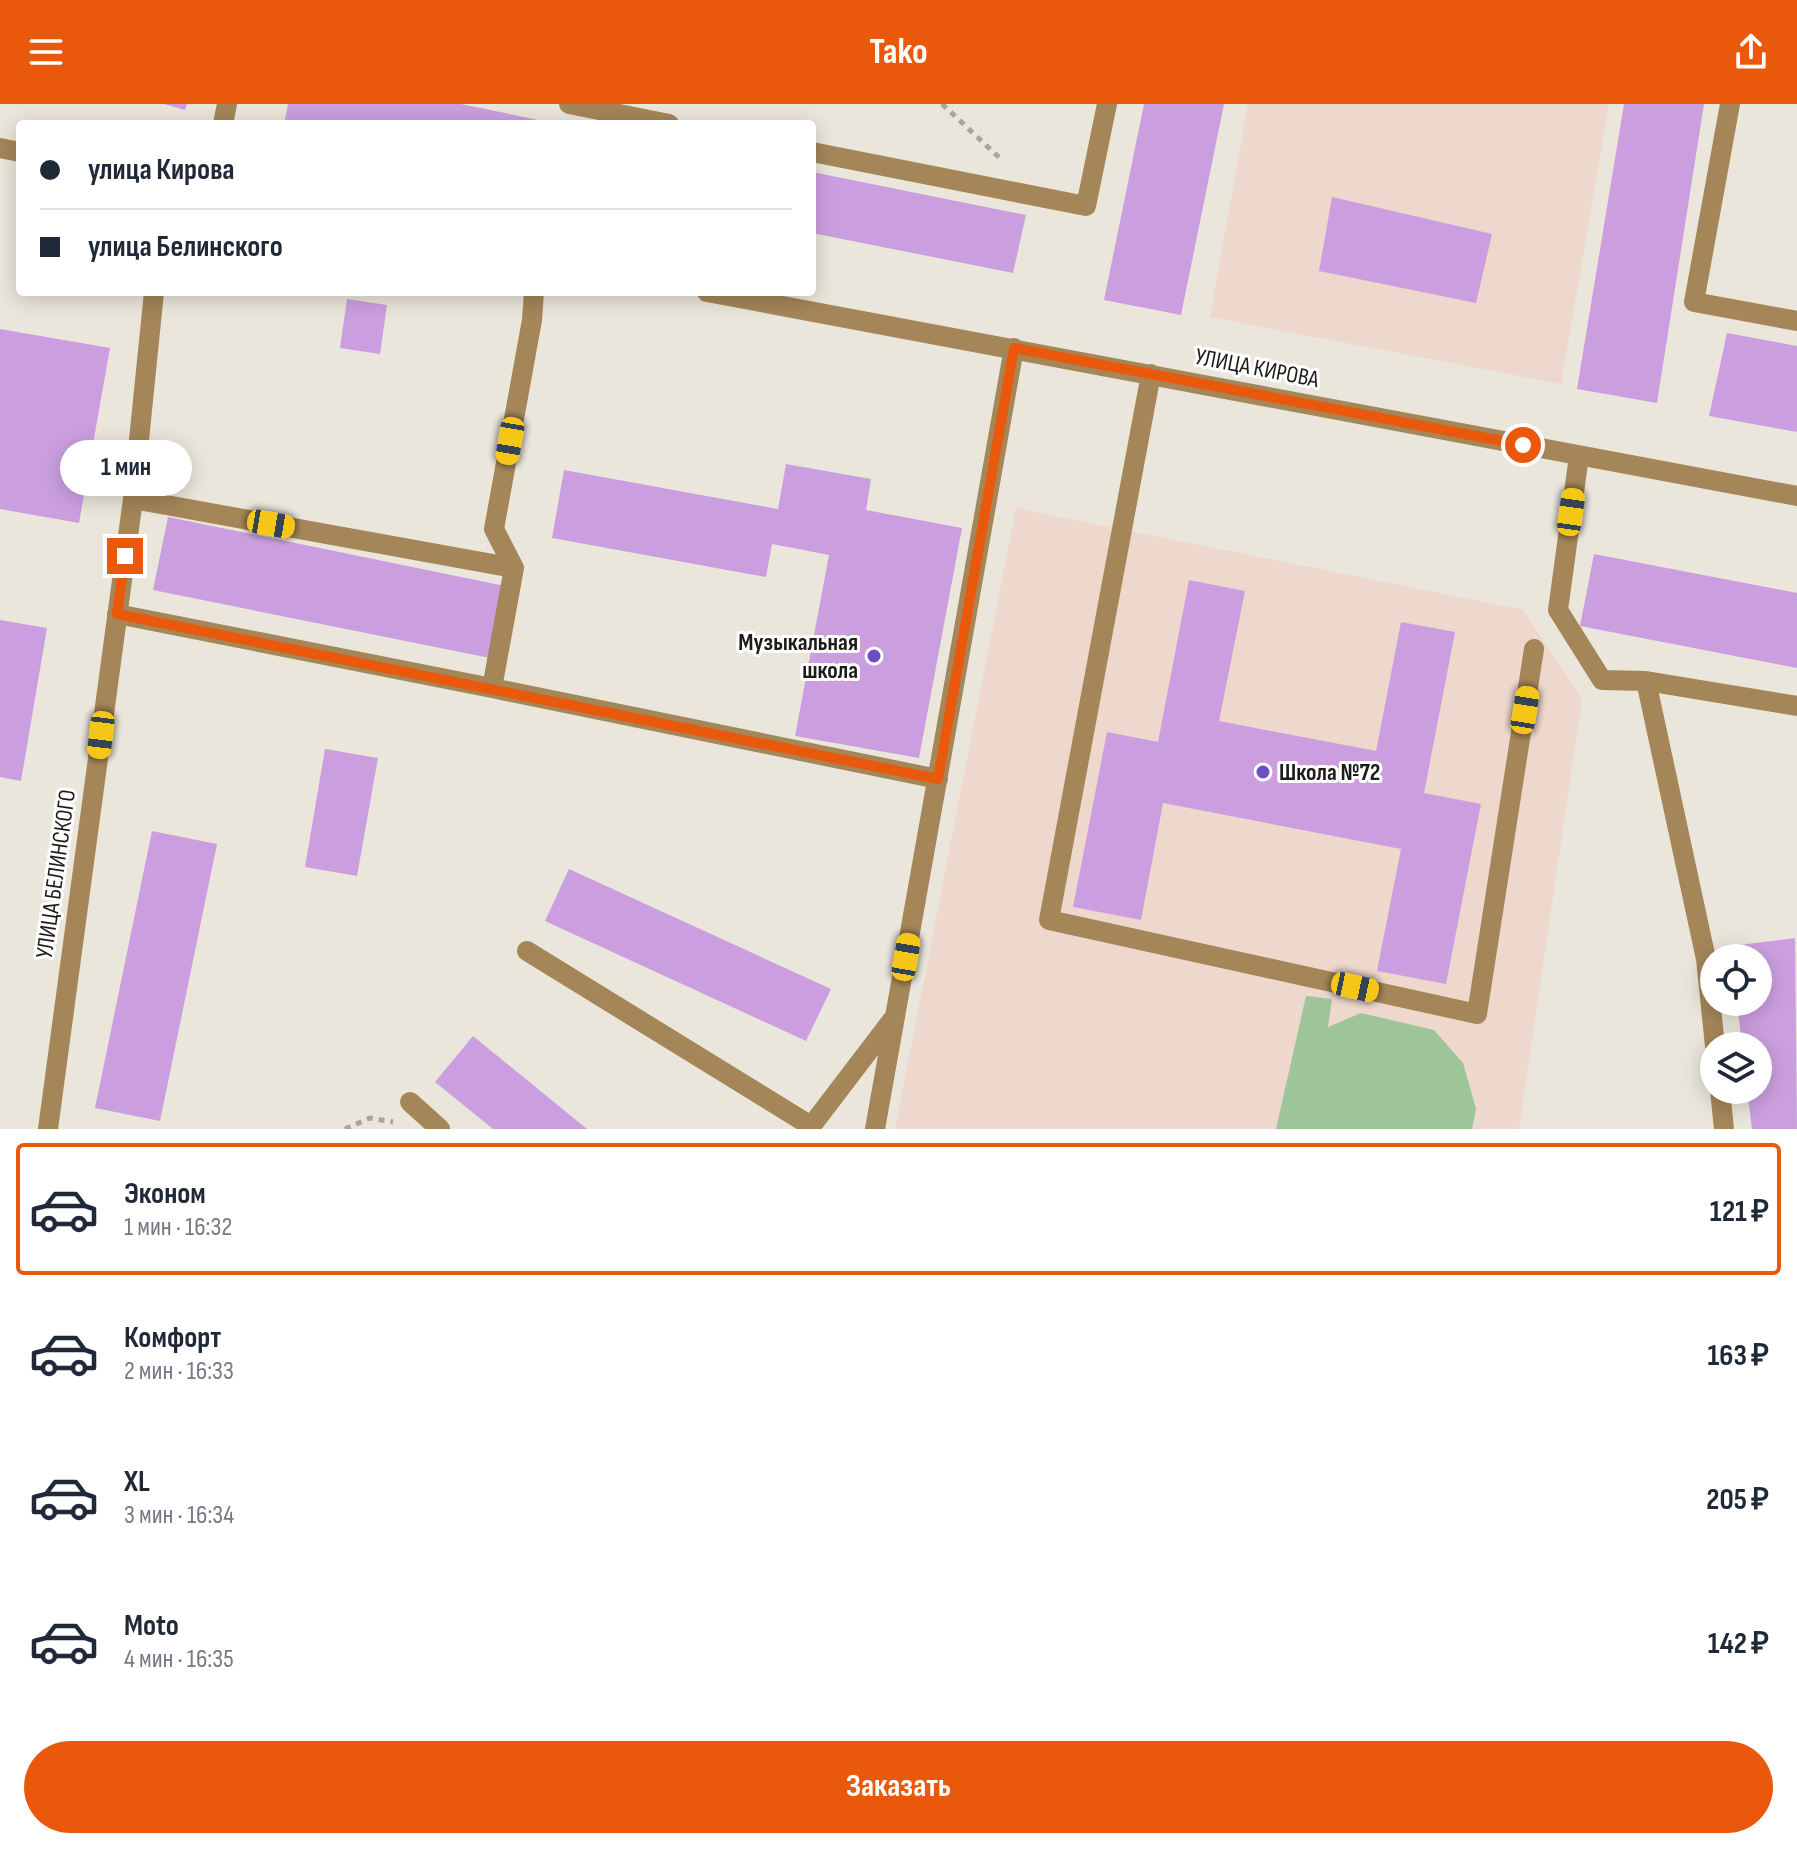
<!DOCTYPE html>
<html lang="ru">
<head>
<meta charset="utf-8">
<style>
	body { margin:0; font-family:"Sofia Sans Condensed",sans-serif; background:#f6f6f7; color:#1f2937; height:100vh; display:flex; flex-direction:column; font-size:30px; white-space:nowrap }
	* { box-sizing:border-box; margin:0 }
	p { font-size:26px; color:#747a83 }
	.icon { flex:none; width:44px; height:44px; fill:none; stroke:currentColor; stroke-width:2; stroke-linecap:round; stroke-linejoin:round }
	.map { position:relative; height:1025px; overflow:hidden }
	.panel { display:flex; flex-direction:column; background:#fff; flex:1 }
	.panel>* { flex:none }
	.top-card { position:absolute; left:16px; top:16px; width:800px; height:176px; border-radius:8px; box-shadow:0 4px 20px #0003; display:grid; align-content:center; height:176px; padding:0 24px; background:#fff }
	.tools { position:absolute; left:1700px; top:840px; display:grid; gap:16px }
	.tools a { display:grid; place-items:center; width:72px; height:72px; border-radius:50%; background:#fff; box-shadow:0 4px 20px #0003; font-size:40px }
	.end { position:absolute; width:36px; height:36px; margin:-18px; border:10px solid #ea580c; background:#fff; box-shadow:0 0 0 4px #fff }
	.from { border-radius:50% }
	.bubble { position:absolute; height:56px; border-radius:28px; background:#fff; box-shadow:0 4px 20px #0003; font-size:26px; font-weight:700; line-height:56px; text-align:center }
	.car { position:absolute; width:24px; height:48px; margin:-24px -12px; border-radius:10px; box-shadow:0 0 6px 2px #0007; background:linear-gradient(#f5c518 24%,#345 0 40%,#f5c518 0 76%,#345 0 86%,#f5c518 0) }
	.top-card b { display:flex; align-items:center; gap:28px; height:76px; font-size:30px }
	.top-card b+b { border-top:2px solid #e0e1e3 }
	.top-card i { width:20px; height:20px; background:#1f2937 }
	ul { padding:14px 0 0; list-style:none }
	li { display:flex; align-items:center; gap:24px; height:132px; margin:0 16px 12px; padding:0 8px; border:4px solid transparent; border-radius:8px }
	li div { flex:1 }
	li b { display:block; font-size:30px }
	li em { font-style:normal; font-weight:700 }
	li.on { border-color:#ea580c }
	li>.icon { width:72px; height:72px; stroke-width:1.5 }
	.cta { display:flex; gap:16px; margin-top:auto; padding:16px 24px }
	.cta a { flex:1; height:92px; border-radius:48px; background:#ea580c; color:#fff; font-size:32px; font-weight:700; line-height:92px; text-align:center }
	header { display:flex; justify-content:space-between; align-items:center; height:104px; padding:0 24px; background:#ea580c; color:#fff; font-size:36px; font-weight:700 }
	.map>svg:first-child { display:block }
	.education { fill:#eed7cc }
	.green { fill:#9ec599 }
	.building { fill:#cb9fdf }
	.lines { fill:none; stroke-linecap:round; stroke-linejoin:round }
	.path { stroke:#a9a59c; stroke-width:5; stroke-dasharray:6 6; stroke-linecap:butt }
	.minor { stroke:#a48658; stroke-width:20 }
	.route { stroke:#ea580c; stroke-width:10 }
	.poi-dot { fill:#6e4cc5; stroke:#fff; stroke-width:3 }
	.labels { text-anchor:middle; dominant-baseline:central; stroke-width:6; stroke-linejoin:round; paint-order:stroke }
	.street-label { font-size:24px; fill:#1e1c18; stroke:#fff }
	.poi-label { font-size:24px; font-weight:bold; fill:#1e1c18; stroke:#fff; text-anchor:end }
</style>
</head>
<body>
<header><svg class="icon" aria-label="menu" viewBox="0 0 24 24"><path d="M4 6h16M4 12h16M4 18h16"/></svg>Tako<svg class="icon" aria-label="share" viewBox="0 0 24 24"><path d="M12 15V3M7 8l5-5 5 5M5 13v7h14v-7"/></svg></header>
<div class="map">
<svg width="1797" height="1025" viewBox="0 0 1797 1025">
	<rect width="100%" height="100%" fill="#ebe6db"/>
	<path class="education" d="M1248,0H1609L1561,280L1210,213Z
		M1016,404L1523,506L1582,595L1519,1025H895Z"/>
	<path class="green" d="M1306,892L1332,895L1328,923L1361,909L1434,926L1463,959L1476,1005L1472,1025H1276Z"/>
	<path class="building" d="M164,0H187L185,6Z
		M288,0H461L553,19L284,20Z
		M1144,0H1224L1181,211L1104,196Z
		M1624,0H1704L1657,299L1577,285Z
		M812,68L1026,111L1013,169L812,129Z
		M1332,93L1492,130L1476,199L1319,167Z
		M347,195L387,201L380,250L340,244Z
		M0,225L110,244L79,419L0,405Z
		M1727,229L1797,242V328L1709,312Z
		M786,360L871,375L866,406L962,424L919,654L795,632L829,451L772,440L766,473L552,434L564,366L778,405Z
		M168,413L505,482L490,554L153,486Z
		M1594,450L1797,489V564L1580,522Z
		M1189,476L1245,487L1219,617L1376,647L1401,518L1455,528L1424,689L1481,700L1446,880L1377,867L1401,745L1163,699L1141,816L1073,803L1107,628L1158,638Z
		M0,516L47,524L21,677L0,673Z
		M325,645L378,654L357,772L305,763Z
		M152,727L217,740L160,1017L95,1004Z
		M569,765L831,885L806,937L545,817Z
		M1795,834L1797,1025H1752L1747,986H1758V942H1742L1737,898H1758V854H1732L1731,842Z
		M473,932L587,1025H493L435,978Z"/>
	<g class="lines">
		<path class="path" d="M942,0L1003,57
			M345,1025L370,1014L393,1018"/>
		<path class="minor" d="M569,0L669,20
			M1730,0L1694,198L1797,217
			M223,20L227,0
			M0,44L20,48
			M812,48L1086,102L1107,0
			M707,188L1797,392
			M1151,270L1049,816L1477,910L1534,545
			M1579,352L1558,506L1602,576L1646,577L1797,602
			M133,395L514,464
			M117,510L492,584L514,464L494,425L532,216L534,188
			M1646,577L1706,855L1715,942
			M492,584L938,675
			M527,847L811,1022
			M1720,986L1724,1025
			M410,998L440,1025
			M48,1025L133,395L154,188
			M809,1025L893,915
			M875,1025L1014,244"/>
	</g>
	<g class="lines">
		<path class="route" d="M125,452L117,510L938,675L1014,244L1523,341"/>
	</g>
	<g class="poi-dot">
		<circle cx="874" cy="552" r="8"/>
		<circle cx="1263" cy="668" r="8"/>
	</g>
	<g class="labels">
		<g class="street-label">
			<text transform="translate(1257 264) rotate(11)">УЛИЦА КИРОВА</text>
			<text transform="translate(56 770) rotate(-82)">УЛИЦА БЕЛИНСКОГО</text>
		</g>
		<g class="poi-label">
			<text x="858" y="538">Музыкальная<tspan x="858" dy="28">школа</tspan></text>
			<text x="1279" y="668" text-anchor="start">Школа №72</text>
		</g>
	</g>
</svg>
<div class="tools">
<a><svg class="icon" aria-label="locate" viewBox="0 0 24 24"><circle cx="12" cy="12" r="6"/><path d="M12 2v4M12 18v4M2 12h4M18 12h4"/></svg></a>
<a><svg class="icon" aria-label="layers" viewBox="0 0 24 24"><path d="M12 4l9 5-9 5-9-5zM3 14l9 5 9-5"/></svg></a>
</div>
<i class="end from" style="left:1523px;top:341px"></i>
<i class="end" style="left:125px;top:452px"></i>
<div class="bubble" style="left:60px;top:336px;width:132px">1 мин</div>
<i class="car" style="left:510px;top:337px;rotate:190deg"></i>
<i class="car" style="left:1571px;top:408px;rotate:8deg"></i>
<i class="car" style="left:271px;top:420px;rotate:100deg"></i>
<i class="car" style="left:1525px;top:606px;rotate:9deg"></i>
<i class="car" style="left:101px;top:631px;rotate:187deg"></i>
<i class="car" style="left:906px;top:853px;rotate:10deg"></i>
<i class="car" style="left:1355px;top:883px;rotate:102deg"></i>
<div class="top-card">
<b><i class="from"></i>улица Кирова</b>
<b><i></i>улица Белинского</b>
</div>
</div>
<section class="panel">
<ul>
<li class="on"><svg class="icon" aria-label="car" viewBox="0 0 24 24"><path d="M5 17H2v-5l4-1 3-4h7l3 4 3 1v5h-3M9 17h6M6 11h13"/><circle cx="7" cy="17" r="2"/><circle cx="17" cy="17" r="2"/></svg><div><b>Эконом</b><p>1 мин · 16:32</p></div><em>121 ₽</em></li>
<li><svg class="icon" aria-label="car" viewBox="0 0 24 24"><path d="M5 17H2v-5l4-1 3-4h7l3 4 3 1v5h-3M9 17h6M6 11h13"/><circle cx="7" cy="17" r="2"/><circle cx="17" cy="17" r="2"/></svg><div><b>Комфорт</b><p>2 мин · 16:33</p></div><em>163 ₽</em></li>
<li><svg class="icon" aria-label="car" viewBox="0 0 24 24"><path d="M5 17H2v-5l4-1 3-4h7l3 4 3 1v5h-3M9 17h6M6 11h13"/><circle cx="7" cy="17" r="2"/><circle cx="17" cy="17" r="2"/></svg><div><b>XL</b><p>3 мин · 16:34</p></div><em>205 ₽</em></li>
<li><svg class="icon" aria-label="car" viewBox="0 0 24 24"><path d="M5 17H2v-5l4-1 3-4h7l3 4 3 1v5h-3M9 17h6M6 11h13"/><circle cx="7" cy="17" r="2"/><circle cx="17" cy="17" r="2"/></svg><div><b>Moto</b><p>4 мин · 16:35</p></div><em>142 ₽</em></li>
</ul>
<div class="cta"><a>Заказать</a></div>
</section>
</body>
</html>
